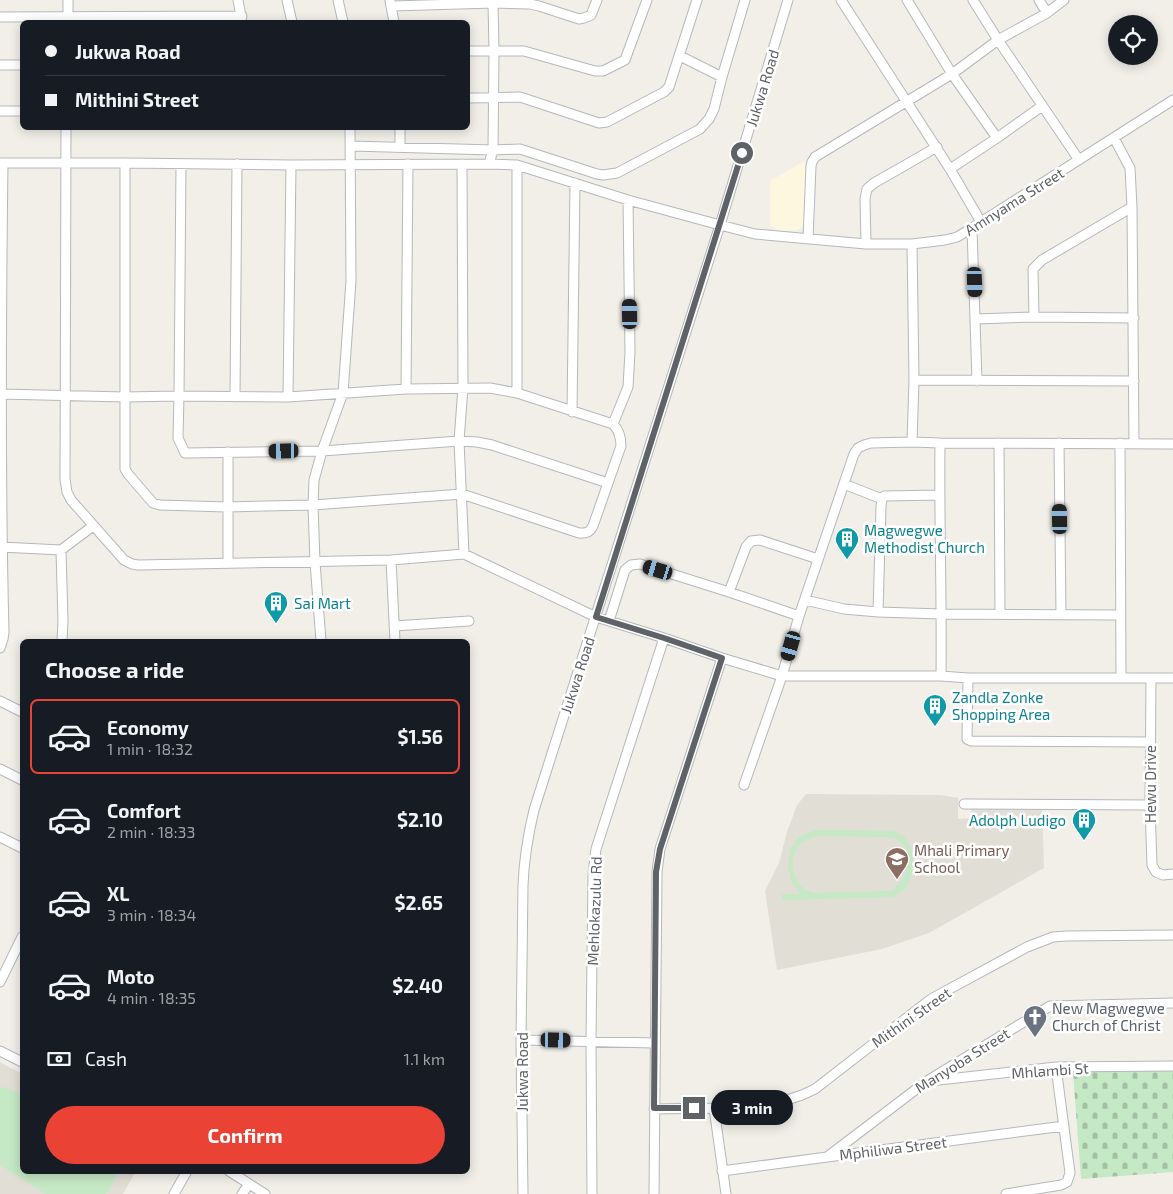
<!DOCTYPE html>
<html lang="en">
<head>
<meta charset="utf-8">
<style>
	body { margin:0; font-family:"Exo 2",sans-serif; background:#20242c; color:#f1f3f6; height:100vh; display:flex; flex-direction:column; font-size:19px; white-space:nowrap }
	* { box-sizing:border-box; margin:0 }
	p { font-size:16px; color:#9ea1a6 }
	.icon { flex:none; width:28px; height:28px; fill:none; stroke:currentColor; stroke-width:2; stroke-linecap:round; stroke-linejoin:round }
	.map { position:relative; flex:1; overflow:hidden }
	.side { position:absolute; left:20px; top:639px; width:450px; height:535px; display:flex; flex-direction:column; background:#171b24; border-radius:8px; box-shadow:0 2px 12px #0003 }
	.side>* { flex:none }
	.banner { position:absolute; left:20px; top:20px; width:450px; height:110px; border-radius:8px; box-shadow:0 2px 12px #0003; display:grid; align-content:center; height:110px; padding:0 25px; background:#171b24 }
	.buttons { position:absolute; left:1108px; top:15px; display:grid; gap:10px }
	.buttons a { display:grid; place-items:center; width:50px; height:50px; border-radius:50%; background:#171b24; box-shadow:0 2px 12px #0003; font-size:25px }
	.end { position:absolute; width:22px; height:22px; margin:-11px; border:6px solid #5f6368; background:#fff; box-shadow:0 0 0 2px #fff }
	.from { border-radius:50% }
	.bubble { position:absolute; height:35px; border-radius:18px; background:#171b24; box-shadow:0 2px 12px #0003; font-size:16px; font-weight:700; line-height:35px; text-align:center }
	.car { position:absolute; width:15px; height:30px; margin:-15px -8px; border-radius:6px; box-shadow:0 0 4px 1px #0007; background:linear-gradient(#222 24%,#8ab4d8 0 40%,#222 0 76%,#8ab4d8 0 86%,#222 0) }
	.banner b { display:flex; align-items:center; gap:18px; height:48px; font-size:19px }
	.banner b+b { border-top:1px solid #363941 }
	.banner i { width:12px; height:12px; background:#f1f3f6 }
	ul { padding:0; list-style:none }
	li { display:flex; align-items:center; gap:15px; height:75px; margin:0 10px 8px; padding:0 15px; border:2px solid transparent; border-radius:8px }
	li div { flex:1 }
	li b { display:block; font-size:19px }
	li em { font-style:normal; font-weight:700 }
	li.active { border-color:#ea4335 }
	li>.icon { width:45px; height:45px; stroke-width:1.5 }
	h2 { padding:0 25px; font-size:22px; line-height:60px }
	.pay { display:flex; align-items:center; gap:12px; height:55px; padding:0 25px; font-size:19px }
	.pay p { margin-inline-start:auto }
	.action { display:flex; gap:10px; margin-top:auto; padding:10px 25px }
	.action a { flex:1; height:58px; border-radius:30px; background:#ea4335; color:#fff; font-size:20px; font-weight:700; line-height:58px; text-align:center }
	.map>svg:first-child { display:block }
	.commercial { fill:#fef7e0 }
	.education { fill:#e1ded6 }
	.cemetery { fill:url(#cemetery-stones) }
	.green { fill:#c5e8c5; fill-rule:evenodd }
	.lines { fill:none; stroke-linecap:round; stroke-linejoin:round }
	.minor-casing { stroke:#b5b8bc; stroke-width:11 }
	.minor { stroke:#fff; stroke-width:9 }
	.route { stroke:#5f6368; stroke-width:6 }
	.labels { text-anchor:middle; dominant-baseline:central; stroke-width:5; stroke-linejoin:round; paint-order:stroke }
	.street-label { font-size:15px; fill:#5f6368; stroke:#fff }
	.culture-label { font-size:15px; fill:#0d838f; stroke:#fff; text-anchor:start }
	.education-label { font-size:15px; fill:#785e54; stroke:#fff; text-anchor:start }
	.worship-label { font-size:15px; fill:#5b616d; stroke:#fff; text-anchor:start }
</style>
</head>
<body>
<div class="map">
<svg width="1173" height="1194" viewBox="0 0 1173 1194">
	<defs>
		<pattern id="cemetery-stones" width="16" height="16" patternUnits="userSpaceOnUse" patternTransform="scale(1.25)"><rect width="16" height="16" fill="#c5e8c5"/><path d="M2 7V4a2 2 0 0 1 4 0v3zM10 15v-3a2 2 0 0 1 4 0v3z" fill="#a3c0a4"/></pattern>
	</defs>
	<rect width="100%" height="100%" fill="#f1efe8"/>
	<path class="commercial" d="M805,161L806,181L805,225L798,230L781,231L770,226V181Z"/>
	<path class="education" d="M806,794L941,795L958,798V819L972,818L971,809H1042L1044,868L929,933L882,949L777,970L765,891L779,863L787,832L797,805Z
		M0,1062L22,1074V1171H136L123,1194H0Z"/>
	<path class="cemetery" d="M1173,1071V1172L1081,1179L1073,1072Z"/>
	<path class="green" d="M815,830L893,831L905,837L912,851L914,862L913,871L906,888L893,897L782,900V894H801L792,883L788,867L790,850L798,838ZM816,836L887,837L896,839L905,846C909,868 909,876 891,891L813,893C809,891 805,890 802,887C791,877 789,854 801,843C804,840 812,838 816,836Z
		M4,1087L22,1094V1171H119L109,1191L105,1194H46L0,1165V1088Z"/>
	<g class="lines">
		<g class="minor-casing">
			<path id="minor" d="M238,0L242,22
				M287,0L292,22
				M338,0L343,22
				M841,0L950,169L981,222
				M907,0L952,74L997,138
				M973,0L998,40L1079,160
				M1039,0L1047,13
				M390,1L394,22
				M392,6L493,3L530,4L539,6L579,19L584,18L591,15L597,0
				M0,17L242,16
				M68,22V0
				M468,51H524L595,71H603L625,60L647,0
				M680,56L722,77
				M0,65H22
				M468,98L520,97L599,123L607,122L664,92L669,87L697,0
				M0,111H22
				M66,128L65,479L67,492L71,500L124,560L132,564L138,565L391,560L464,554L596,617L664,638L722,658L782,676H941L968,678H1173
				M1114,138L1130,168L1132,207L1134,443
				M351,146L493,150L520,149L597,174L603,175L617,173L700,129L709,119L714,109L722,77L745,0
				M400,147V128
				M0,163H125L291,165L489,164L517,165L628,200L720,225L755,234L866,244H912L945,240L957,237L972,228L981,222L1173,100
				M181,164L179,396L178,438L185,453L322,451L459,441L477,442L492,445L608,483
				M462,164L463,387L459,441L464,554
				M489,164L493,150L494,50L493,3
				M950,169L997,138L1042,106
				M972,228L977,381
				M808,239L811,166L812,162L815,157L952,74L998,40L1047,13L1064,0
				M866,244L865,199L867,189L874,183L937,147
				M912,244L914,380L912,442
				M1034,317L1033,269L1042,260L1132,207
				M976,319L1034,317L1134,318
				M914,380L1134,381
				M406,389L408,164
				M517,393V165
				M0,394L125,397L179,396L288,397L406,389L490,388L517,393L613,424C619,430 621,437 621,446L593,526C589,533 587,533 579,533L462,494L313,505L227,507L160,505L153,503L128,474L125,469V163
				M235,397L237,164
				M288,397L291,165
				M572,412L575,183
				M613,424L628,387L630,352L628,200
				M940,443C939,521 942,598 941,676
				M999,443L1000,614
				M1059,443L1061,614
				M1120,443L1121,678
				M844,484L882,499
				M1,547L61,550L93,526
				M61,550L63,621L62,641
				M391,560L395,641
				M228,563V452
				M729,592L746,547L751,541L760,540L818,559
				M805,600L844,609L878,612L942,614L1120,615
				M878,612L881,506L882,499L884,496L939,495
				M609,621L625,570L631,565L640,564L729,592L799,616
				M394,626L469,621
				M321,641L315,562L313,505L314,480L322,451L343,393L351,281L350,128
				M0,648L3,639L4,632C0,476 1,319 3,163
				M968,678L967,739L971,741L1150,742
				M1151,678L1150,805L1152,865L1156,872L1163,875L1173,874
				M0,701L22,712
				M0,769L22,780
				M744,785L782,676L799,616L854,454L858,448L864,445L871,443L912,442L940,443L1173,444
				M964,804L1150,805
				M0,837L22,848
				M0,982L22,937
				M521,1040L655,1043
				M0,1051L22,1062
				M930,1081L1056,1067L1173,1066
				M714,1108L726,1194
				M654,1109L714,1108L790,1099L802,1095L815,1089L931,999L1027,947L1053,937L1066,936L1173,935
				M827,1157L927,1081L1050,1006L1173,1003
				M229,1171L265,1194
				M722,1171L827,1157L1064,1126
				M174,1194L187,1171
				M242,1194L249,1184
				M523,1194L521,1040L523,885C524,859 528,835 534,810L720,225L788,0
				M592,1194L591,1041L593,874L596,849L664,638
				M654,1194L657,872L660,849L722,658
				M1006,1194L1061,1185L1067,1182L1070,1173L1056,1067"/>
		</g>
		<use href="#minor" class="minor"/>
	</g>
	<g class="lines">
		<path class="route" d="M694,1108H654L656,872L660,849L722,658L664,638L596,617L742,153"/>
	</g>
	<defs>
		<g id="building-pin" transform="scale(1.25)"><path d="M0 17L-7.5 6A9.5 9.5 0 1 1 7.5 6Z" fill="#0f9aa8" stroke="#fff"/><path d="M-4-6H4V6H1V3H-1V6H-4ZM-2.5-4.3h1.7v1.8h-1.7ZM.8-4.3h1.7v1.8H.8ZM-2.5-1h1.7V.8h-1.7ZM.8-1h1.7V.8H.8Z" fill="#fff"/></g>
		<g id="school-pin" transform="scale(1.25)"><path d="M0 17L-7.5 6A9.5 9.5 0 1 1 7.5 6Z" fill="#8d6e63" stroke="#fff"/><path d="M0-5L7-2L0 1L-7-2ZM-4 1L0 2.5L4 1V4Q0 6-4 4Z" fill="#fff"/></g>
		<g id="church-pin" transform="scale(1.25)"><path d="M0 17L-7.5 6A9.5 9.5 0 1 1 7.5 6Z" fill="#6b7280" stroke="#fff"/><path d="M-1.2-6h2.4v3.5h3.3v2.4h-3.3V6h-2.4V-.1h-3.3v-2.4h3.3Z" fill="#fff"/></g>
	</defs>
	<g fill-rule="evenodd">
		<use href="#building-pin" x="847" y="539"/>
		<use href="#building-pin" x="276" y="603"/>
		<use href="#building-pin" x="935" y="706"/>
		<use href="#building-pin" x="1084" y="820"/>
		<use href="#school-pin" x="897" y="859"/>
		<use href="#church-pin" x="1035" y="1017"/>
	</g>
	<g class="labels">
		<g class="street-label">
			<text transform="translate(762 88) rotate(-73)">Jukwa Road</text>
			<text transform="translate(1014 201) rotate(-32)">Amnyama Street</text>
			<text transform="translate(577 675) rotate(-72)">Jukwa Road</text>
			<text transform="translate(1150 784) rotate(-90)">Hewu Drive</text>
			<text transform="translate(594 911) rotate(-88)">Mehlokazulu Rd</text>
			<text transform="translate(911 1017) rotate(-35)">Mithini Street</text>
			<text transform="translate(962 1060) rotate(-32)">Manyoba Street</text>
			<text transform="translate(1050 1070) rotate(-4)">Mhlambi St</text>
			<text transform="translate(522 1072) rotate(-90)">Jukwa Road</text>
			<text transform="translate(893 1148) rotate(-7)">Mphiliwa Street</text>
		</g>
		<g class="culture-label">
			<text x="864" y="530">Magwegwe<tspan x="864" dy="17">Methodist Church</tspan></text>
			<text x="294" y="603">Sai Mart</text>
			<text x="952" y="697">Zandla Zonke<tspan x="952" dy="17">Shopping Area</tspan></text>
			<text x="1066" y="820" text-anchor="end">Adolph Ludigo</text>
		</g>
		<g class="education-label">
			<text x="914" y="850">Mhali Primary<tspan x="914" dy="17">School</tspan></text>
		</g>
		<g class="worship-label">
			<text x="1052" y="1008">New Magwegwe<tspan x="1052" dy="17">Church of Christ</tspan></text>
		</g>
	</g>
</svg>
<div class="buttons">
<a><svg class="icon" aria-label="locate" viewBox="0 0 24 24"><circle cx="12" cy="12" r="6"/><path d="M12 2v4M12 18v4M2 12h4M18 12h4"/></svg></a>
</div>
<i class="end from" style="left:742px;top:153px"></i>
<i class="end" style="left:694px;top:1108px"></i>
<div class="bubble" style="left:711px;top:1090px;width:82px">3 min</div>
<i class="car" style="left:975px;top:282px;rotate:178deg"></i>
<i class="car" style="left:630px;top:314px;rotate:359deg"></i>
<i class="car" style="left:284px;top:451px;rotate:269deg"></i>
<i class="car" style="left:1060px;top:519px;rotate:359deg"></i>
<i class="car" style="left:658px;top:570px;rotate:287deg"></i>
<i class="car" style="left:791px;top:646px;rotate:196deg"></i>
<i class="car" style="left:556px;top:1040px;rotate:91deg"></i>
<div class="banner">
<b><i class="from"></i>Jukwa Road</b>
<b><i></i>Mithini Street</b>
</div>
<section class="side">
<h2>Choose a ride</h2>
<ul>
<li class="active"><svg class="icon" aria-label="car" viewBox="0 0 24 24"><path d="M5 17H2v-5l4-1 3-4h7l3 4 3 1v5h-3M9 17h6M6 11h13"/><circle cx="7" cy="17" r="2"/><circle cx="17" cy="17" r="2"/></svg><div><b>Economy</b><p>1 min · 18:32</p></div><em>$1.56</em></li>
<li><svg class="icon" aria-label="car" viewBox="0 0 24 24"><path d="M5 17H2v-5l4-1 3-4h7l3 4 3 1v5h-3M9 17h6M6 11h13"/><circle cx="7" cy="17" r="2"/><circle cx="17" cy="17" r="2"/></svg><div><b>Comfort</b><p>2 min · 18:33</p></div><em>$2.10</em></li>
<li><svg class="icon" aria-label="car" viewBox="0 0 24 24"><path d="M5 17H2v-5l4-1 3-4h7l3 4 3 1v5h-3M9 17h6M6 11h13"/><circle cx="7" cy="17" r="2"/><circle cx="17" cy="17" r="2"/></svg><div><b>XL</b><p>3 min · 18:34</p></div><em>$2.65</em></li>
<li><svg class="icon" aria-label="car" viewBox="0 0 24 24"><path d="M5 17H2v-5l4-1 3-4h7l3 4 3 1v5h-3M9 17h6M6 11h13"/><circle cx="7" cy="17" r="2"/><circle cx="17" cy="17" r="2"/></svg><div><b>Moto</b><p>4 min · 18:35</p></div><em>$2.40</em></li>
</ul>
<div class="pay"><svg class="icon" aria-label="cash" viewBox="0 0 24 24"><path d="M3 7h18v10H3z"/><circle cx="12" cy="12" r="2"/></svg>Cash<p>1.1 km</p></div>
<div class="action"><a>Confirm</a></div>
</section>
</div>
</body>
</html>
